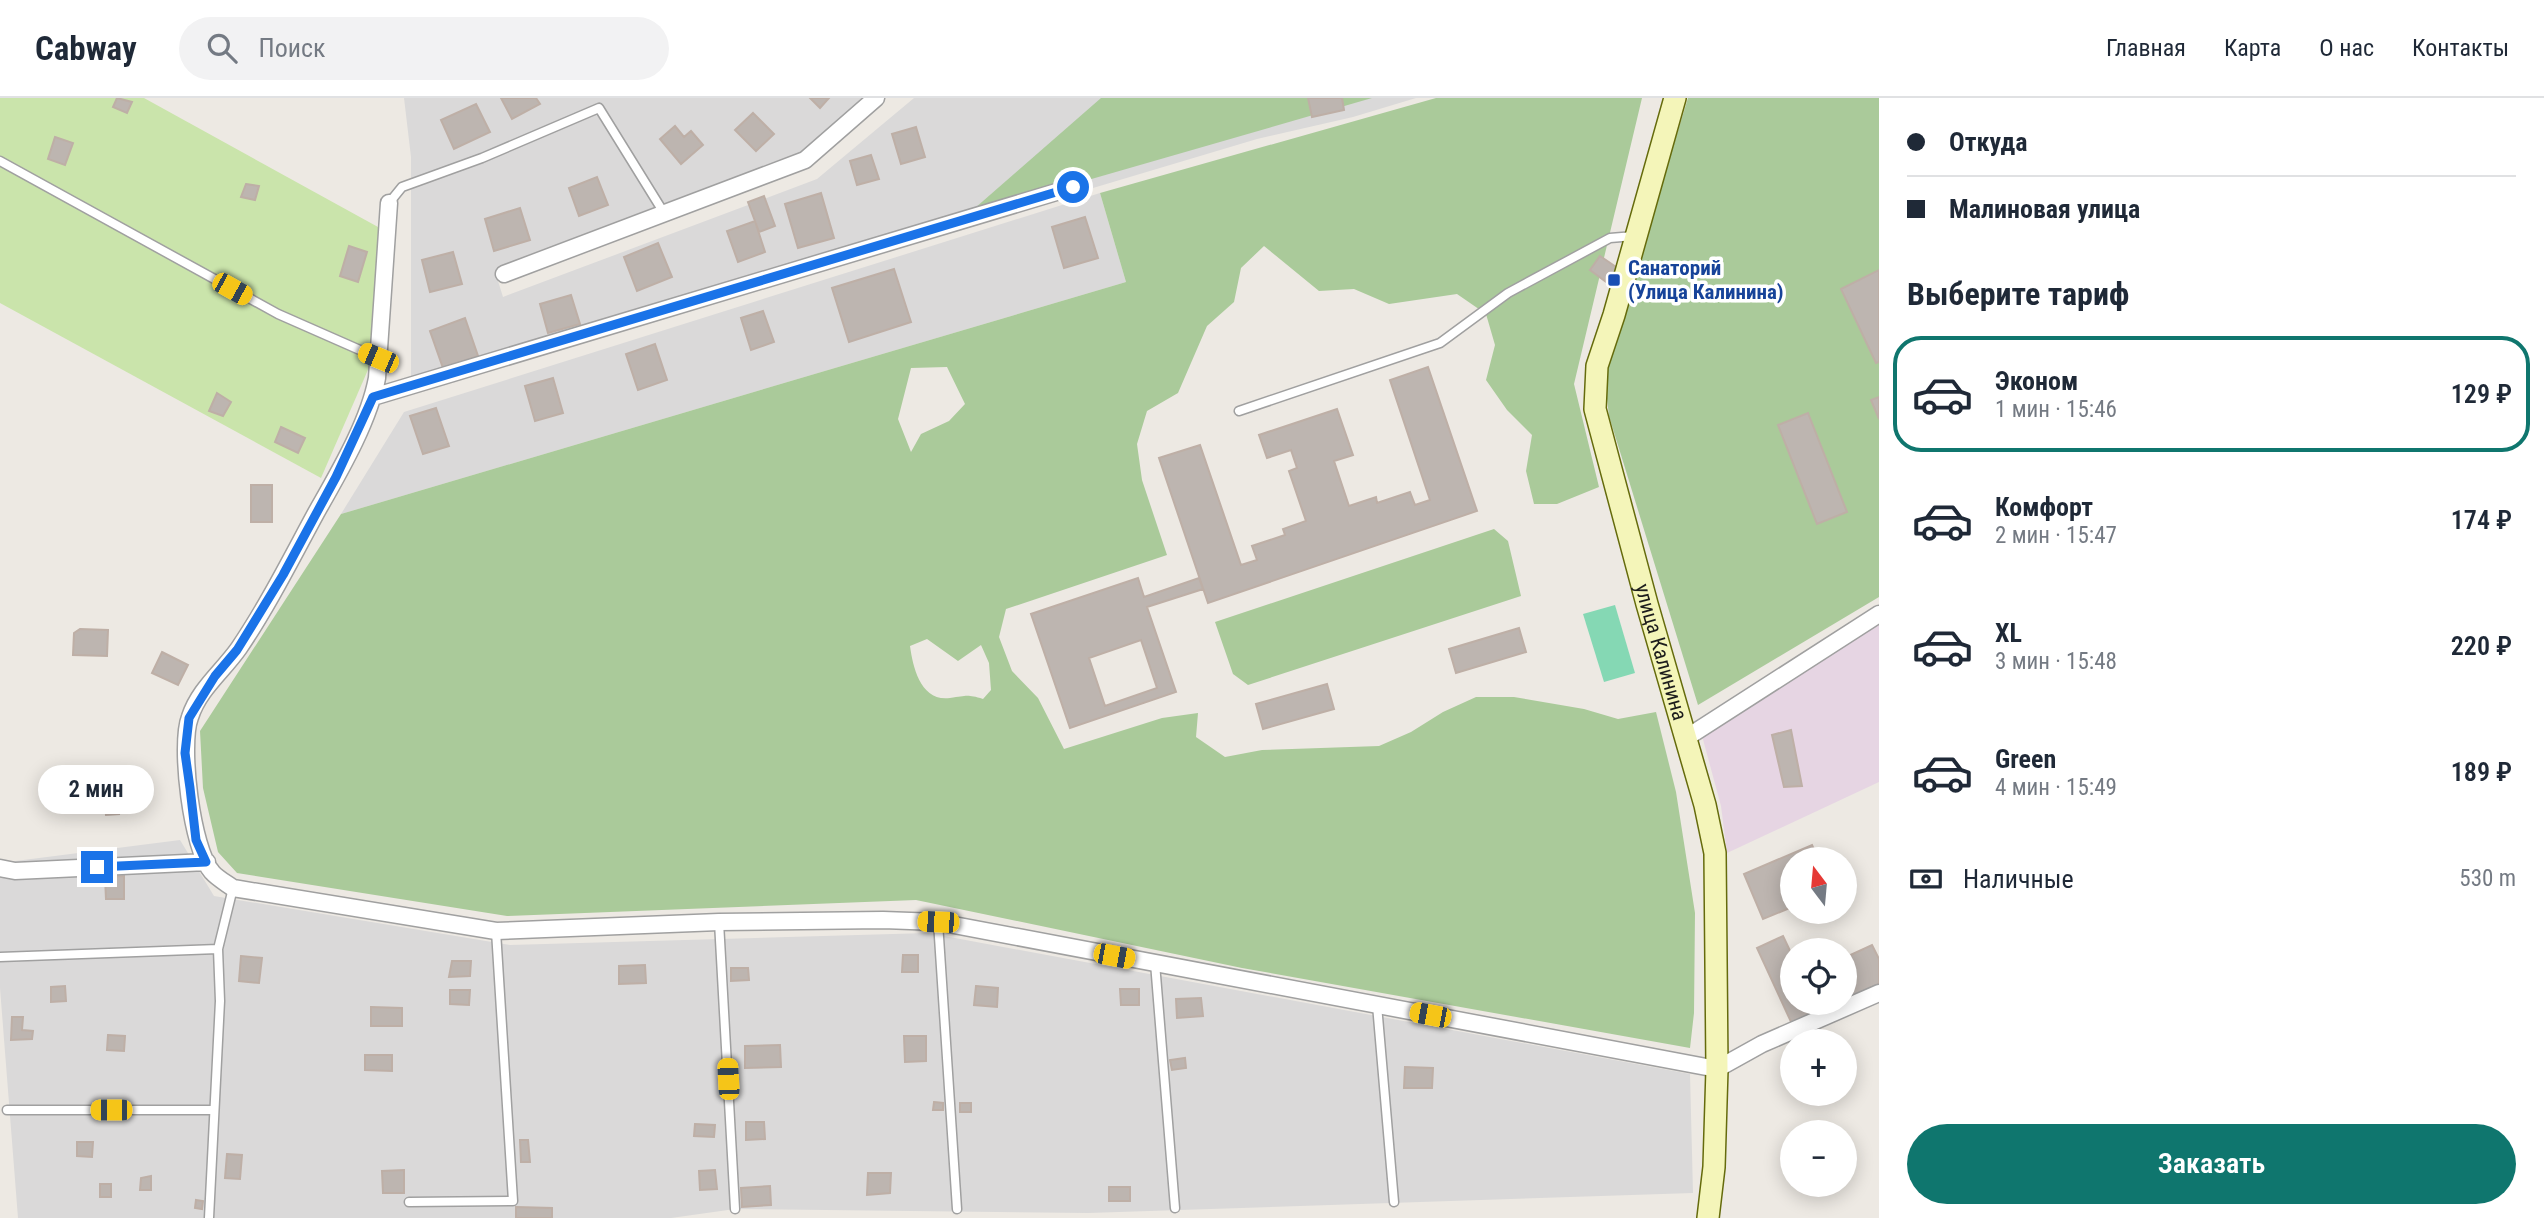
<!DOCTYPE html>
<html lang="ru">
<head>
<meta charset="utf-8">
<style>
	body { margin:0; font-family:"Roboto Condensed",sans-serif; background:#f2f2f3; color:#1f2937; height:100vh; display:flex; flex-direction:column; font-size:26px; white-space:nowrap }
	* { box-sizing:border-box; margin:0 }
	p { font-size:23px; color:#747a83 }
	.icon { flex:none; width:38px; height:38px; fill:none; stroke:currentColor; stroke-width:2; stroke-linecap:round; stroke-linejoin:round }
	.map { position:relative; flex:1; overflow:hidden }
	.details { display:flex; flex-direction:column; background:#fff; width:665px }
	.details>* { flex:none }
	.top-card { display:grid; align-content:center; height:154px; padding:0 28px; background:#fff }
	.needle { width:46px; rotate:344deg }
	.buttons { position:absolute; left:1780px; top:749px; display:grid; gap:14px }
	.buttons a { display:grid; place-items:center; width:77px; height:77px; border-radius:50%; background:#fff; box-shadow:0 4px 18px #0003; font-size:35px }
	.end { position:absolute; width:32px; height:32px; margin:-16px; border:9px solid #1a73e8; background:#fff; box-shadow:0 0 0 4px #fff }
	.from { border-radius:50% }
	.bubble { position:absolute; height:49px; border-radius:24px; background:#fff; box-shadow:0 4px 18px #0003; font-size:23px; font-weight:600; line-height:49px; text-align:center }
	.car { position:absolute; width:21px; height:42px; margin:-21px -10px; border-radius:9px; box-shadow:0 0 5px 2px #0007; background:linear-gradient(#f5c518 24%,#345 0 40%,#f5c518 0 76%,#345 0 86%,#f5c518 0) }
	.top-card b { display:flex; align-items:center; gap:24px; height:66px; font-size:26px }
	.top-card b+b { border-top:2px solid #e0e1e3 }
	.top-card i { width:18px; height:18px; background:#1f2937 }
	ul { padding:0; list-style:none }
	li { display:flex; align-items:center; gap:21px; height:116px; margin:0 14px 10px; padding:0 14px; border:4px solid transparent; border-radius:28px }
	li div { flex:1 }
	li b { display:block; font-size:26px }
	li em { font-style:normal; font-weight:600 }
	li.on { border-color:#0f766e }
	li>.icon { width:63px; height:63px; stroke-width:1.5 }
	h2 { padding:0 28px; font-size:32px; line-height:84px }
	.pay { display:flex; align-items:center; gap:18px; height:77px; padding:0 28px; font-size:26px }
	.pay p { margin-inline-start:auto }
	.button { display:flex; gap:14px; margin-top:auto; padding:14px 28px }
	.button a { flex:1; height:80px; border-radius:42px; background:#0f766e; color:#fff; font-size:28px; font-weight:600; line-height:80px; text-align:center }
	header { display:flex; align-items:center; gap:42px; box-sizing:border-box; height:98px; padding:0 35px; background:#fff; border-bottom:2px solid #e0e1e3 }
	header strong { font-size:33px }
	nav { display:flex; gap:38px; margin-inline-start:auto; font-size:24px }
	.search { width:490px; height:63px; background:#f2f2f3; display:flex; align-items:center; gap:18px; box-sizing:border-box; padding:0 24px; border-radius:38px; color:#747a83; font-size:26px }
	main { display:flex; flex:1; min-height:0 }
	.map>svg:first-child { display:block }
	.residential { fill:#dad9d9 }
	.industrial { fill:#e6d5e3 }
	.grass { fill:#cae4ab }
	.forest { fill:#aaca9a; fill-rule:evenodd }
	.pitch { fill:#85d8b4 }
	.building { fill:#bdb5b0; stroke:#beafa6; stroke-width:2; fill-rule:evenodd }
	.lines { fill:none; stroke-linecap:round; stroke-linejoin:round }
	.lane-casing { stroke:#a0a0a0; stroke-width:11 }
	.street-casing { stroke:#a0a0a0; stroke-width:19 }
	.secondary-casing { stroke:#656b0c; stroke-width:24 }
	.lane { stroke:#fff; stroke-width:8 }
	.street { stroke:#fff; stroke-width:16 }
	.secondary { stroke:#f4f5b9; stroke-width:21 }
	.route { stroke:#1a73e8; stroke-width:9 }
	.transit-dot { fill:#1a4fb4; stroke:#fff; stroke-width:2.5 }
	.labels { text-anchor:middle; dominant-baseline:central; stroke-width:7; stroke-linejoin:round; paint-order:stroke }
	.transit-label { font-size:21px; font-weight:bold; fill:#164399; stroke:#fff; text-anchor:start }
	.street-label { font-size:21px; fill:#1c1c1c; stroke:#fff }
</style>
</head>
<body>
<header>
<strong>Cabway</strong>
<div class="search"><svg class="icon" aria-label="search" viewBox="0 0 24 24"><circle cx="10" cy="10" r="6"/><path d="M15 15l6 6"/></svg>Поиск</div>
<nav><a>Главная</a><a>Карта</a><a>О нас</a><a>Контакты</a></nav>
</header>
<main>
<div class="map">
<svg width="1879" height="1120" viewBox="0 0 1879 1120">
	<rect width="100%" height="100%" fill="#ede9e3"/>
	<path class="residential" d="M404,0H868L794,62L497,180L503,199L817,81L914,0H1416L1353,19L1257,41L411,294V59Z
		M1100,95L1126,184L341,416L404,314Z
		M180,742L214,798L510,847L928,835L1690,976L1693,1095L1088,1115L735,1111L671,1120H18L0,890V765Z"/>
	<path class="industrial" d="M1876,521L1879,527V684L1727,755L1721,708L1701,634Z"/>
	<path class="grass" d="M0,0H144L378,129L385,137L377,251L321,380L0,205Z"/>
	<path class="forest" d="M1101,0H1372L967,117Z
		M1436,0H1642L1574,286L1599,389L1557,406H1534L1526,373L1532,337L1507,312L1486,282L1495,247L1486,216L1457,196L1389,206L1354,191L1319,193L1264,148L1241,170L1234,204L1207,228L1178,295L1147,313L1137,346L1142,382L1167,457L1006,511L999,539L1012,573L1038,600L1064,651L1162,620L1198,615L1196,639L1225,659L1262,652L1379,648L1411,634L1443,614L1476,599H1514L1584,611L1618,621L1656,614L1676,694L1695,815L1694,915L1690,950L1242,870L916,802L507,818L237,775L218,754L203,690L200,633L341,416L1126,184L1100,95ZM947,269L965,306L949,323L921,336L911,354L898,321L911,270ZM927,541L958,563L981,547L989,565L991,592L983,601C966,596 967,598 950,600C921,604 913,570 910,548Z
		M1688,0H1879V499L1698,607L1609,318L1604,275Z
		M1494,431L1508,443L1521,498L1248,587L1233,576L1215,524Z"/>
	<path class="pitch" d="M1615,507L1635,575L1604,584L1583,516Z"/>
	<path class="building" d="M117,0L132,4L127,15L113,9Z
		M501,0H536L540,6L512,21Z
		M810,0H829L820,10Z
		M1308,0H1342L1344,12L1312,19Z
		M476,6L490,34L454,51L441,22Z
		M753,15L774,36L756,53L735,32Z
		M675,28L684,39L691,33L703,47L681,66L660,41Z
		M916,29L925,59L901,66L892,36Z
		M55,39L73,45L65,67L48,61Z
		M871,57L879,81L857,87L850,63Z
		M597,79L608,107L579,118L569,90Z
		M246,86L259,88L255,102L241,99Z
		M821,95L834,140L798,150L785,106Z
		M764,98L775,128L759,134L748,104Z
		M520,110L530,142L494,153L485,121Z
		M1085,119L1098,160L1064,170L1052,129Z
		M755,123L765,154L738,164L727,133Z
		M658,145L672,179L637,193L624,159Z
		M349,148L367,154L358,184L340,178Z
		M453,154L462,186L430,194L422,162Z
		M1600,158L1619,171L1609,186L1590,172Z
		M894,171L911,224L849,244L832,190Z
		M1879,172V264L1876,265L1841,191Z
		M571,197L580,226L548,235L540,206Z
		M763,213L774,244L751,252L741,220Z
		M465,220L478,258L443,270L430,233Z
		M655,246L667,282L638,292L626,256Z
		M1428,269L1477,413L1208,505L1159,360L1200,347L1241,467L1257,462L1252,448L1285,437L1283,431L1306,423L1289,373L1297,370L1291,352L1267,360L1259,337L1337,311L1353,357L1334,363L1349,408L1376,399L1377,405L1410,394L1415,407L1430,402L1390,282Z
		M553,280L563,315L535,323L525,288Z
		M217,295L231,304L223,318L209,313Z
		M1879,299V321L1871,302Z
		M436,310L449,348L423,356L410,318Z
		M1808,315L1847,414L1817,426L1778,327Z
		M281,329L305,340L298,355L275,344Z
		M251,387H272V424H251Z
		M1138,480L1144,499L1199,480L1203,491L1147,509L1176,594L1070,630L1031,516ZM1141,542L1157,590L1105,608L1089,560Z
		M1519,530L1526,554L1456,575L1449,551Z
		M80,531L108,532L107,558L73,557L74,535Z
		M162,554L188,567L178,587L152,575Z
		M1327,586L1334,611L1263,631L1256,606Z
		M1791,632L1802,688L1784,689L1772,637Z
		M117,698L119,716L106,717L104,699Z
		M1812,747L1818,761H1792V809L1763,821L1744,776Z
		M124,778V801H106L105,779Z
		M1783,838L1792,857V905H1838L1792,926L1757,850Z
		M1872,847L1879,861V886L1844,902V860Z
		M903,857H918V874H902Z
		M241,858L262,860L259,885L239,883Z
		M452,863H471L470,878L449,879Z
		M645,867L646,885L619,886V868Z
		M731,870H748L749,882L731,883Z
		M65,888L66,903L51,904V889Z
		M976,888L998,890L997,909L974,907Z
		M1120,891H1139V907H1121Z
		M450,892H470L469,907L450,906Z
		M1201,900L1203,918L1177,920L1176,901Z
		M371,909L402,910V928H371Z
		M12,919H23L22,932L33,933L32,941L11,942Z
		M108,937L125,938L124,953L107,952Z
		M904,938H926V963L905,964Z
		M780,947L781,969L745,970V948Z
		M365,957H392V973L365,972Z
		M1185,960L1186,970L1172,972L1170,962Z
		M1405,969L1433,970L1432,990H1404Z
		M934,1004L943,1005V1012H933Z
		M960,1005H971V1014H960Z
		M746,1024H764L765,1041L746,1042Z
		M695,1026L715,1027L714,1039L694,1038Z
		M520,1042H528L530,1064H521Z
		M77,1044H93L92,1059L77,1058Z
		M227,1056L242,1057L240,1081L225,1080Z
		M404,1072V1095H383L382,1073Z
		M715,1072L717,1091L700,1092L699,1073Z
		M868,1075H891L890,1095L867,1097Z
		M151,1078V1092H140L141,1080Z
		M100,1086H111V1099H100Z
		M770,1088L771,1107L742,1109L741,1090Z
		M1109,1089H1130V1103H1109Z
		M196,1102L203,1103L202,1111L195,1110Z
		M516,1109L552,1110V1120H516Z"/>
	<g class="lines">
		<g class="lane-casing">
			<path id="lane" d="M0,63L278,216L378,260
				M389,105L402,89L482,60L599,10L664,115
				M1239,313L1440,245L1508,195L1610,140L1634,138
				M719,824L735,1111
				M938,824L957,1111
				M0,859L218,851
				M1155,865L1175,1110
				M1377,907L1394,1104
				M7,1012H214
				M409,1104L513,1103L496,833
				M209,1120L220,903L218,851L233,790"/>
		</g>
		<g class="street-casing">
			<path id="street" d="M389,105L377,280C369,324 338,376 316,415C291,461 268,507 239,550C223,573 199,591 190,619C179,647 192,752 212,774C217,780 226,785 233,790L496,833L719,824L883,822L938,824L1717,971L1762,946L1879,895
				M504,176L805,62L876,0
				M373,299L1073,89
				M1686,640L1879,516
				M0,770L15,773L207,764"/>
		</g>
		<g class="secondary-casing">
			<g id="secondary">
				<path id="s1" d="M1675,0L1614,217L1597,268L1595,311L1647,506L1705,707L1715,755L1717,971L1714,1069L1708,1120"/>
			</g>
		</g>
		<use href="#lane" class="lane"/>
		<use href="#street" class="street"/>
		<use href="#secondary" class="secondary"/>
	</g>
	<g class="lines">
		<path class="route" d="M97,769L206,764L196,742L190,690L185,655L189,620L215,578L237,552L283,477L336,379L373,299L1073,89"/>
	</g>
	<rect class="transit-dot" x="1607" y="175" width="14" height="14" rx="3.5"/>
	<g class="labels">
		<g class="transit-label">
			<text x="1628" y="170">Санаторий<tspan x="1628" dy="24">(Улица Калинина)</tspan></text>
		</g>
		<g class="street-label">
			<text stroke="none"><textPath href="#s1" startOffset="574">улица Калинина</textPath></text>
		</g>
	</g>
</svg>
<div class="buttons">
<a><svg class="needle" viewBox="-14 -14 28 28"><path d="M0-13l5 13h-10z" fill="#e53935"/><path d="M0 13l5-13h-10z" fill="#747a83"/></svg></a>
<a><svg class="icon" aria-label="locate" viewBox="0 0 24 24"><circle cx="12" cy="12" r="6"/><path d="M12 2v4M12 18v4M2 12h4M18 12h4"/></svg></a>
<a>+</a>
<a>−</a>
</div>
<i class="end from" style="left:1073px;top:89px"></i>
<i class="end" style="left:97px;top:769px"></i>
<div class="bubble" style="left:38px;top:667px;width:116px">2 мин</div>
<i class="car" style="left:232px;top:191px;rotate:119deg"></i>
<i class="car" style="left:378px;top:260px;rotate:293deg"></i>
<i class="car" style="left:938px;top:824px;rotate:272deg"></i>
<i class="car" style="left:1114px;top:858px;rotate:101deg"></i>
<i class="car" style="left:1430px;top:917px;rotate:281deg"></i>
<i class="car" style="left:728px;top:981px;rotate:357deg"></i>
<i class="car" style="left:111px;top:1012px;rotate:270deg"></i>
</div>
<section class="details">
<div class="top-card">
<b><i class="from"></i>Откуда</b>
<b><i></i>Малиновая улица</b>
</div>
<h2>Выберите тариф</h2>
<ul>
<li class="on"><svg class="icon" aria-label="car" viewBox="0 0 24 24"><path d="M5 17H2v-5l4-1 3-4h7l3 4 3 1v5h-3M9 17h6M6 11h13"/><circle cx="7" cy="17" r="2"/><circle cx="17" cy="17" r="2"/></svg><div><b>Эконом</b><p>1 мин · 15:46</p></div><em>129 ₽</em></li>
<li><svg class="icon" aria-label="car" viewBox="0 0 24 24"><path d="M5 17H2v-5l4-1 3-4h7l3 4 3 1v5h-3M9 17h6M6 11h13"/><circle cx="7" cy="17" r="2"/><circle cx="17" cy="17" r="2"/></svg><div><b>Комфорт</b><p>2 мин · 15:47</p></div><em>174 ₽</em></li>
<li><svg class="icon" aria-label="car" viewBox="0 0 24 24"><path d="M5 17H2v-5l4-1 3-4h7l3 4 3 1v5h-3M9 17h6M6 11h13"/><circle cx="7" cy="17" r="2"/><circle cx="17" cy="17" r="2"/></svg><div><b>XL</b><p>3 мин · 15:48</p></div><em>220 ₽</em></li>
<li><svg class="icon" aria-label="car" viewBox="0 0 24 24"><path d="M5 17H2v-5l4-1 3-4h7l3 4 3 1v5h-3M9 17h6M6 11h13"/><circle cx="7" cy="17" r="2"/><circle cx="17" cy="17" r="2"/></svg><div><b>Green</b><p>4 мин · 15:49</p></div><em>189 ₽</em></li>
</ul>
<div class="pay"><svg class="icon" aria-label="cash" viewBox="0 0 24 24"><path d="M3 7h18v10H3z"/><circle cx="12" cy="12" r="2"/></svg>Наличные<p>530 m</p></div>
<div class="button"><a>Заказать</a></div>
</section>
</main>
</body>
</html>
